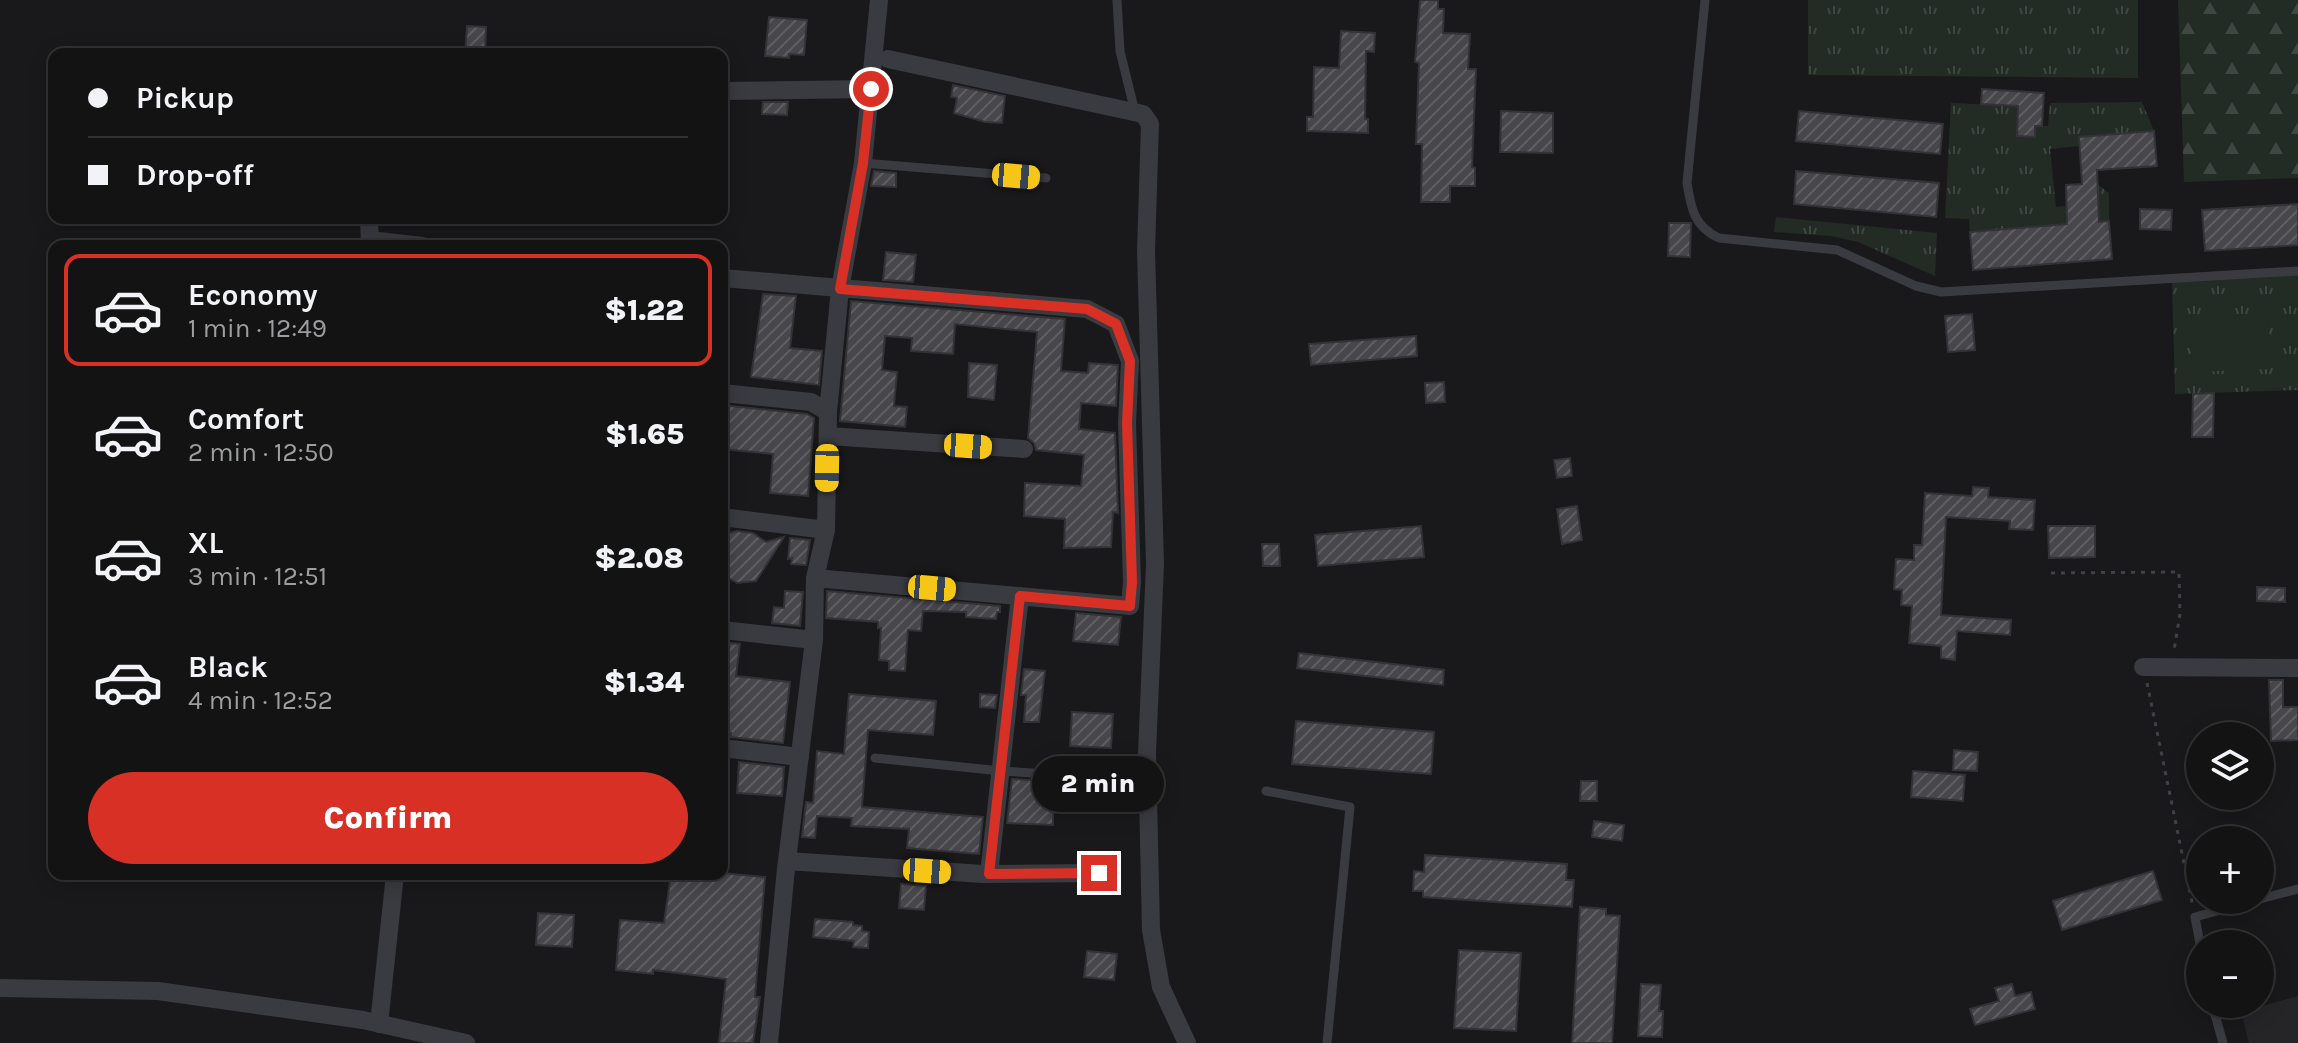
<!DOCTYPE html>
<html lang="en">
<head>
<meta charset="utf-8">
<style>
	body { margin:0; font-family:Karla,sans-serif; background:#1c1c1d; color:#f1f3f6; height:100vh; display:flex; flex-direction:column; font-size:30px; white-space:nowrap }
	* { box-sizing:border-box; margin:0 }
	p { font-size:26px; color:#9d9ea0 }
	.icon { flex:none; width:44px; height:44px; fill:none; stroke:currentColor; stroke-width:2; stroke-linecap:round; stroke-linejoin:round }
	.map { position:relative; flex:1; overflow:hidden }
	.sheet { position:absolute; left:48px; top:240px; width:680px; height:640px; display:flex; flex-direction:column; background:#131314; border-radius:16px; box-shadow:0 4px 20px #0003,0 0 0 2px #323234 }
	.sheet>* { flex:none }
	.guide { position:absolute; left:48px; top:48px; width:680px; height:176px; border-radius:16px; box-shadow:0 4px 20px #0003,0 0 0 2px #323234; display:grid; align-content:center; height:176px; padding:0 40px; background:#131314 }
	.tools { position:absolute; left:2186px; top:722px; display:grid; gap:16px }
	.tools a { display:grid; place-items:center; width:88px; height:88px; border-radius:50%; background:#131314; box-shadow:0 4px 20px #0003,0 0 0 2px #323234; font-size:40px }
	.end { position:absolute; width:36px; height:36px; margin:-18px; border:10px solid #d93025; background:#fff; box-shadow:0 0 0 4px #fff }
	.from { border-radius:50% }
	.bubble { position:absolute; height:56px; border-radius:28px; background:#131314; box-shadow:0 4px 20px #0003,0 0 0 2px #323234; font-size:26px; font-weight:800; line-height:56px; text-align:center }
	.car { position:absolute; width:24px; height:48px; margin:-24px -12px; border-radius:10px; box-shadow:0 0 6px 2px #0007; background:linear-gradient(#f5c518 24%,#345 0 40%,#f5c518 0 76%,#345 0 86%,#f5c518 0) }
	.guide b { display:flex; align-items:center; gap:28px; height:76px; font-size:30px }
	.guide b+b { border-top:2px solid #323234 }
	.guide i { width:20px; height:20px; background:#f1f3f6 }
	ul { padding:14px 0 0; list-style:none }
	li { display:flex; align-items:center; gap:24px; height:112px; margin:0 16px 12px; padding:0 24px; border:4px solid transparent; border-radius:16px }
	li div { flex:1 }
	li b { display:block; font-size:30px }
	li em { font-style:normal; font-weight:800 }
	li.on { border-color:#d93025 }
	li>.icon { width:72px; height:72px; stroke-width:1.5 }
	.action { display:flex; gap:16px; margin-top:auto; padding:16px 40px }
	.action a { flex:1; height:92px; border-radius:48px; background:#d93025; color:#fff; font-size:32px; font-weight:800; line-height:92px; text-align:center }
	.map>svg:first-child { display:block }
	.built { fill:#252528 }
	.grass { fill:url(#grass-tufts) }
	.forest { fill:url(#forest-firs) }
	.park { fill:#232b25 }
	.building { fill:url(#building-hatch); stroke:#333337; stroke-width:2 }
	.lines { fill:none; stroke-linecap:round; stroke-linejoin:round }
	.path { stroke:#404247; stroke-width:3; stroke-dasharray:4 6; stroke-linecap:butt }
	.lane { stroke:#3a3b40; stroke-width:9 }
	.street { stroke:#3a3b40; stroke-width:18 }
	.route { stroke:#d93025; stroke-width:10 }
</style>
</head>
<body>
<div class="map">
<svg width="2298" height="1043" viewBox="0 0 2298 1043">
	<defs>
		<pattern id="grass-tufts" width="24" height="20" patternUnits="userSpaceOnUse" patternTransform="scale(2)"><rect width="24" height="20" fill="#232b25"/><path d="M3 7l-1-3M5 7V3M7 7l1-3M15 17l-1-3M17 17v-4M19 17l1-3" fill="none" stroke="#404743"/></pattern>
		<pattern id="forest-firs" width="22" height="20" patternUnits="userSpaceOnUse" patternTransform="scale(2)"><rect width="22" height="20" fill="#232b25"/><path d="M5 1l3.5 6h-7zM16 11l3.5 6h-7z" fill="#404743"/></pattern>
		<pattern id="building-hatch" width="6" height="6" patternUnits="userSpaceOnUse" patternTransform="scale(2)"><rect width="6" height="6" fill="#46464b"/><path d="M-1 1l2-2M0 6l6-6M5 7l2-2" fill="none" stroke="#5e5e63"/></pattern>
	</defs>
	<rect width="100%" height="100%" fill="#19191b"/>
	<path class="built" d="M2298,996V1043H2249L2241,1012Z"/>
	<path class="grass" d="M1808,0H2138V78L1808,75Z
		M2142,102L2154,131L2079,137L2080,146L2050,149L2056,207L2066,206L2067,214L2097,184L2109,193V221L1970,232L1969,219L1945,218L1951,103L2018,106V136L2034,137L2035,126H2048L2050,103Z
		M1776,217L1937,233L1935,276L1858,242L1831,236L1774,232Z
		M2298,271V390L2175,394L2172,280Z"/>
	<path class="forest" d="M2178,0H2298V178L2184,182Z"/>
	<path class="park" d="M2268,314L2270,369L2192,372L2190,318Z"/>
	<path class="building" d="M1420,0H1438V9H1444L1443,33L1470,34L1468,69H1476L1472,167L1475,168V186H1450V202H1421L1422,144H1416L1419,63L1415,62Z
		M769,17L807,20L804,55L789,54V58L765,56Z
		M467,26L486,27L485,54H465Z
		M1341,31L1375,33L1374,52L1366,51L1365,119H1368V133L1307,131V117H1313L1314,67L1339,68Z
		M953,85L1005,96L1002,123L985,122L954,113L957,98L951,97Z
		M1982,89L2044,93L2042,126H2035V137L2017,136L2018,106L1981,104Z
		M763,102H788L787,115L762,114Z
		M1501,111L1553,113V153L1500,152Z
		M1799,111L1943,124L1940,154L1796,141Z
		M2154,131L2157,166L2097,170L2099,222L2109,221L2112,259L1973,270L1970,232L2067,224L2066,185L2082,184L2079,137Z
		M874,171L896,173V187L871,186Z
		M1796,171L1939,183L1936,217L1794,204Z
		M2298,204V245L2205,251L2202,210Z
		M2140,209L2172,210L2171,230L2140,229Z
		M1669,223H1691L1690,257L1668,256Z
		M886,252L916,255L913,282L883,280Z
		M763,294L796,296L790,348L822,351L819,385L751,377Z
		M851,301L1065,319L1061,371L1088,373L1089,363L1118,365L1116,406L1081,403L1079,429L1115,433L1118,513L1113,512L1111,547L1064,548L1065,519L1024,516L1025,483L1081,486L1084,455L1036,450L1034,443L1028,438L1037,332L955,324L953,354L911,351L912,338L885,336L882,370L897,372L894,406L907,407L905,427L840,421Z
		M1972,314L1975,350L1948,352L1945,316Z
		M1416,336L1417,356L1311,365L1309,344Z
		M969,363L997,365L994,400L968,397Z
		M1444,382L1445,402L1426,403L1425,383Z
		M2214,393L2213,437H2192L2193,394Z
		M722,405L807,414L814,418L808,496L770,493L773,454L722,449Z
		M1570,458L1572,476L1557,478L1554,460Z
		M1973,487L1989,488L1988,497L2035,500L2033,530L2009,529L2010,521L1946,517L1941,615L2011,620L2010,635L1957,631L1955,660L1941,658V646L1909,643L1912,606L1901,605L1902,590L1894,589L1896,559L1914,560V545H1922L1925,493L1972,496Z
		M1577,506L1582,540L1562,544L1557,509Z
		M1421,526L1424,557L1318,566L1315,535Z
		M2048,526H2095V557L2049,558Z
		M737,531L753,533L766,542L784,537L756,581L737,583L722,574V542L729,533Z
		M790,538L810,540L806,565L791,564L792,558L788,559Z
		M1262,544H1279L1280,566H1263Z
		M2257,587L2285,588V602L2257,601Z
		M785,591L803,592L800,626L772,623L774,607L784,608Z
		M827,591L1000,606V612H997L996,619L966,617V612L923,611L921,631L908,630L905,671L889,670V661L879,660L881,628H878V622L826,618Z
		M1076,613L1121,617L1118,645L1073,641Z
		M722,642L740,644L736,676L790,682L783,743L730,737L731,733L722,732Z
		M1299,653L1444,670L1443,685L1297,668Z
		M1024,669L1045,671L1039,722H1024L1026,695H1021Z
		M2269,680H2283V707H2298V740L2271,741Z
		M849,694L936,701L933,735L868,730L862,807L983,817L979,854L907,848L909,829L851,826L852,818L817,816L815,838L802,837L806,802L813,803L817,751L844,754Z
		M980,694L997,695L995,708L980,707Z
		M1072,712L1113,714L1111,748L1070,746Z
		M1296,721L1434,732L1431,774L1292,764Z
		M1954,750L1978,752L1977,771L1953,770Z
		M739,762L784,767L782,796L737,793Z
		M1913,771L1965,775L1963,801L1911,797Z
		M1012,779L1112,785V812L1053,811V825L1007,823Z
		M1581,781H1597V801H1580Z
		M1594,821L1624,825L1622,841L1592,837Z
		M1425,855L1567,864L1566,880H1574L1572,907L1423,897V891H1413L1414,871L1424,872Z
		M2153,871L2162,900L2062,930L2053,901Z
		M722,873L765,877L755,997H760L753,1043H719L726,979L653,970V974L616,970L620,920L664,923L671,874Z
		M901,884L926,886L924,910L899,908Z
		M1580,907L1606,909V915L1620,916L1612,1043H1572Z
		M538,913L574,915L572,947L536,945Z
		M815,919L853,922V925L862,926V931L869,932L868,948L853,947L854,941L813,937Z
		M1459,950L1521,953L1516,1031L1454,1028Z
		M1087,951L1117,954L1114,980L1084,977Z
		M1641,984L1661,985L1659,1011H1663L1662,1037L1638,1036Z
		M2012,984L2015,996L2031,992L2035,1009L1975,1025L1970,1009L1999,1001L1995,988Z"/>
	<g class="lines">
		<path class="path" d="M2051,573L2179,572L2180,614L2174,650
			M2147,683L2193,907"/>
		<path class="lane" d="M1117,0L1120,51L1135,112
			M1705,0L1687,183C1691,208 1694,227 1719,238L1837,250L1916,286L1941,292L2298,271
			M863,163L1046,178
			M875,758L1001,771L1119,778
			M1266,791L1350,807L1327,1043
			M2260,899L2298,889
			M2200,944L2195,917L2257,900
			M2212,1004L2223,1043"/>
		<path class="street" d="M888,59L1143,114L1150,124L1146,251L1155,564L1147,753L1151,930L1161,987L1187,1043
			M722,91L871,89
			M369,218L370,246
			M370,240L422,246
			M722,278L1087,309L1116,324L1130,361L1127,423L1132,582L1130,606L815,578
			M722,393L811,402L828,412
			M828,436L1024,449
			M722,517L826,530
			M722,630L814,640
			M2143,667L2298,668
			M722,748L800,757
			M787,861L983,874L1099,873
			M989,874L1020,596
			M0,988L158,991L363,1020L466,1043
			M379,1024L395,874
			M769,1043L786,869L814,640L815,578L826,530L828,412L840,289L863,163L879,0"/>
	</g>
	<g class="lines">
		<path class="route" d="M871,89L863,163L840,289L1087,309L1116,324L1130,361L1127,423L1132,582L1130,606L1020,596L989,874L1099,873"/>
	</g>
</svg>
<div class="tools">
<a><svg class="icon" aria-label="layers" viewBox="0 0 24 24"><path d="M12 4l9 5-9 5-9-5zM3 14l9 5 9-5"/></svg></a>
<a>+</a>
<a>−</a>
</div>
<i class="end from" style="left:871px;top:89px"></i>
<i class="end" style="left:1099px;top:873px"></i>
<div class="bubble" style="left:1032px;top:756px;width:132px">2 min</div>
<i class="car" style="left:1016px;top:176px;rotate:95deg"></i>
<i class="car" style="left:968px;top:446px;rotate:94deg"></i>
<i class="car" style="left:827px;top:468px;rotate:181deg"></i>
<i class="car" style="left:932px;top:588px;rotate:95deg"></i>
<i class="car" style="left:927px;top:871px;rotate:94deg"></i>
<div class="guide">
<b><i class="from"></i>Pickup</b>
<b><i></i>Drop-off</b>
</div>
<section class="sheet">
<ul>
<li class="on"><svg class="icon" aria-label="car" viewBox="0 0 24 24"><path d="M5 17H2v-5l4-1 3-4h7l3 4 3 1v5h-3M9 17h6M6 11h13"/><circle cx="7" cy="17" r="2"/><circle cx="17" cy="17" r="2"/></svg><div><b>Economy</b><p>1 min · 12:49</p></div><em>$1.22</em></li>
<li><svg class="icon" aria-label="car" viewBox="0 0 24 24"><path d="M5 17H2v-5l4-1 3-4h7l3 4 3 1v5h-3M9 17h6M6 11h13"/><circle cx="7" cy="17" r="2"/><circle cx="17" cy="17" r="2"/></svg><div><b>Comfort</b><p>2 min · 12:50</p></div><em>$1.65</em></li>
<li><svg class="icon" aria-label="car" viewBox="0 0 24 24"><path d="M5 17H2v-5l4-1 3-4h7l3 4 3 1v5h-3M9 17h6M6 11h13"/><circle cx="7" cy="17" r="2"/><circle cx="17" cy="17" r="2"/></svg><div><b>XL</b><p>3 min · 12:51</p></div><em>$2.08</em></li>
<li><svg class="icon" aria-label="car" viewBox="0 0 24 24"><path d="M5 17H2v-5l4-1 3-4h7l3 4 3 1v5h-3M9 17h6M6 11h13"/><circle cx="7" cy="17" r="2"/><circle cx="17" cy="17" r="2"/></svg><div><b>Black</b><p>4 min · 12:52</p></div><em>$1.34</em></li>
</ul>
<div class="action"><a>Confirm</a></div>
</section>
</div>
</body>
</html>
